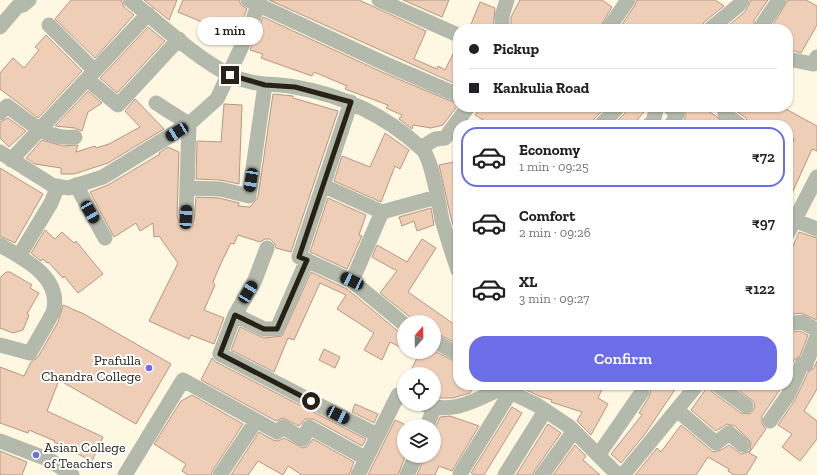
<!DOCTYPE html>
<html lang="en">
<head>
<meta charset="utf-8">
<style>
	body { margin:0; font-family:"Zilla Slab",serif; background:#f2f2f2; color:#202124; height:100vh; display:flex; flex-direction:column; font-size:15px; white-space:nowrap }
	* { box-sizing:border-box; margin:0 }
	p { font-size:13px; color:#757577 }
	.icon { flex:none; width:22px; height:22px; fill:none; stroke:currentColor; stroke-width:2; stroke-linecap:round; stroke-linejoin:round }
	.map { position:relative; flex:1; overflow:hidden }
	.sheet { position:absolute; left:453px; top:120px; width:340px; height:270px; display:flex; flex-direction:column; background:#fff; border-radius:16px; box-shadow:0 1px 3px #0004 }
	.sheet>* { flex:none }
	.banner { position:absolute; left:453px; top:24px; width:340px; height:88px; border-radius:16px; box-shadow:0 1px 3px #0004; display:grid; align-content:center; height:88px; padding:0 16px; background:#fff }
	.needle { width:26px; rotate:20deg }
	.fabs { position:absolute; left:397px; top:315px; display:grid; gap:8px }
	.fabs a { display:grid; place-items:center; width:44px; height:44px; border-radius:50%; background:#fff; box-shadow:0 1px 3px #0004; font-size:20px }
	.end { position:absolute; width:18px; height:18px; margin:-9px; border:5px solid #272215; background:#fff; box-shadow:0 0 0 2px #fff }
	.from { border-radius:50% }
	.bubble { position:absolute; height:28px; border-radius:14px; background:#fff; box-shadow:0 1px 3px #0004; font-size:13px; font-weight:600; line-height:28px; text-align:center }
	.car { position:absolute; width:12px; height:24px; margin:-12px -6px; border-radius:5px; box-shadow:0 0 3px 1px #0007; background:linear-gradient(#222 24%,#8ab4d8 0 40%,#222 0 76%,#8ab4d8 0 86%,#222 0) }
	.banner b { display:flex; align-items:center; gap:14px; height:38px; font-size:15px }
	.banner b+b { border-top:1px solid #e0e0e0 }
	.banner i { width:10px; height:10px; background:#202124 }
	ul { padding:7px 0 0; list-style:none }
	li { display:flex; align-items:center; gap:12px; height:60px; margin:0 8px 6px; padding:0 8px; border:2px solid transparent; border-radius:16px }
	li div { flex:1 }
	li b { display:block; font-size:15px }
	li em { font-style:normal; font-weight:600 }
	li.active { border-color:#6b6ee7 }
	li>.icon { width:36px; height:36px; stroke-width:1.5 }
	.button { display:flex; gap:8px; margin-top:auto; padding:8px 16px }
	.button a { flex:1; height:46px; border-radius:16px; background:#6b6ee7; color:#fff; font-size:16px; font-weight:600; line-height:46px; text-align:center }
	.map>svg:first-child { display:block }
	.building { fill:#efceb8; stroke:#b69782 }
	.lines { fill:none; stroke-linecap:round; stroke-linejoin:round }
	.minor { stroke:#b4baab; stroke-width:15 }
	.route { stroke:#272215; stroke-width:5 }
	.poi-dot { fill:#6b6ee7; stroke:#fff; stroke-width:1.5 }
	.labels { text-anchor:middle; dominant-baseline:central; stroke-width:4; stroke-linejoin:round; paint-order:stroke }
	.poi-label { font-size:14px; fill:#272215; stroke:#fff; text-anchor:end }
</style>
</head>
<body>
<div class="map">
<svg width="817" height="475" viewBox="0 0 817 475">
	<rect width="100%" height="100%" fill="#fef7e2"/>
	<path class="building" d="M71,0H121L124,7L134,15L95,58L55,19Z
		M144,0H177L169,20Z
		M183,0H239L241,5L247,9L233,43L211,35L214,27L178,12Z
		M269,0H359L426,31L414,59L437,69L438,66L445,70L458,44V85Z
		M403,0H449L442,17Z
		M520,0H602L612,7L599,29H511V17Z
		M637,0H715L724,6L704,22L701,29H619L635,5Z
		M751,0H768L754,20V29H724L745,12Z
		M788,0H806L817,6V25L801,53L788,49V29H770Z
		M480,2L495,8L493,29H469Z
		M263,17L384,73L458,104V105L443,125L431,128L413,125L412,129L399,119L402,115L386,108L388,105L345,89L347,86L314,72L312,76L261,58L263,54L250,50Z
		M148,27L165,41L117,93L100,78Z
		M46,35L82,71L38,118L0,89V73L13,58L24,68L39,50L35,47Z
		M88,91L102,103L88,112L82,131L75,128L55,126Z
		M273,94L293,96V98L338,111L291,252L276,248L274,243L270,239H265L260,242L238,235L234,244L231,243L222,261L213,282L215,285L204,310L224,318L214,344L191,335L189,339L149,321L178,263L159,236L154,237L153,223L140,231L136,223L114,237L90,192L108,185L160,154L159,153L168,147L179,152L177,217L181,224L186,226L194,221L196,197L219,198L239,203L238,206L250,207L258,197Z
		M135,99L164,129L108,163L74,174H61V168L35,164L26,158L42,140L63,146L78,145L76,152L95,146L96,148L109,144L140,127L125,111Z
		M224,104L242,105L239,184L220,180L196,179L197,141L221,142Z
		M481,107H604L605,108L594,119L592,125H491L475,115Z
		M627,107H648L633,125H613L625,113Z
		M687,107H701L716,116L725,125H682L685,119V111Z
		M737,107H782L817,126V151L812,149L788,202V152L794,139L788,136V125H749L746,118L736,111Z
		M8,118L26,131L9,147L0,138V122Z
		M385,133L409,150L400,169L395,166L381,202L334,181L342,156L370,167Z
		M458,161V242L451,218L439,165Z
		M0,168L43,194L15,243L0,236Z
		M328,198L366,215L359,235L362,236L347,269L310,252Z
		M431,208L434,225L417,231L414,221L402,226L399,217Z
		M45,230L55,239L62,232L74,243L76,241L103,274L78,293L64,276L63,278L48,262L47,263L43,259L41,261L31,253Z
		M799,232L817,238V320L801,313L788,315V258Z
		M422,239L436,248L408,292L458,327V344L434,332V322H413L410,317L380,293L397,271L372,257L377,245L407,262Z
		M6,272H10L32,285L30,288L39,293L27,314L29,315L23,330L13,333L0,328V278Z
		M311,272L347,289L398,331L404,333V349L390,342L382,360L364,350L374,333L337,309L346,295L320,283L294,340L288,338L274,372L231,350L240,327L264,338L282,336Z
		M63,305L84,314L171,364L136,424L59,380L47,411L103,437L92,461L54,442L55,441L29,430L28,433L0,423V367L24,376L31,362L38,357L58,322Z
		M800,331L808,335L800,356L794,360L788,373V333Z
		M324,349L340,357L335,368L319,360Z
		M434,351L458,363V385H474L470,393L453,398H434V374H409L420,352Z
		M212,358L216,362L366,439L362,446L313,419H305L299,426L283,418L276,421L201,380Z
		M817,361V389L804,411L817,421V439L800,461L782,447L792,434L778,425L795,400L808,372L814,368Z
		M516,385H604L598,398L608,404L591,435L577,421L582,412L551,402L552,400L539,396Z
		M655,385H678L645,434L621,463L611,454L642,415L639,413L649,397L651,390Z
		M732,385H783L762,416V424L766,429L749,453L757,457L746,475H734L728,471L729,469L708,457L696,475H635L657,448L661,452L681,425L713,452L721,450L729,445L741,454L750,451L751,442L735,426L727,424L716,431L691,410L708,386L712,392L741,413L750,414L755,407L754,402Z
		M192,395L243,424L213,470L211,475H188L182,471L186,464L154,444L181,401Z
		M355,404L378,414L374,423L352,412Z
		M512,407L522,413L484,475H475L471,473Z
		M450,416L479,426L452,471L439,466L435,475H417L425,456H434V431L440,417Z
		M395,420L404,424V460L398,475H368Z
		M548,424L561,433L535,470L533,475H516Z
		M259,432L273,440L278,441L284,438L303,448L308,446L313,439L354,462L349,475H302L288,466L283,475L258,461L248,475H231Z
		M575,445L586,456L583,460L600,475H553Z
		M0,451L27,462L22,475H0Z"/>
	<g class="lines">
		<path class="minor" d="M130,0C160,24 196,58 230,75C253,86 271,83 295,87C342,95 386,116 421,148C432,157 439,205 442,220C447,237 452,253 458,270
			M248,0L388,65L458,95
			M379,0L458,35
			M49,25L94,70
			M762,25L779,0
			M0,27L17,7L23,5L29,0
			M502,29V16L507,0
			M608,29L628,0
			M710,29L739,5L742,0
			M788,59L813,64L817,57
			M87,79L118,105L179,39
			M351,102L299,257L352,281L404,324
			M156,103L189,124L186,217
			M670,107L677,115L671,125
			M728,107L725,114L740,125
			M0,113L7,106C30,122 46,140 75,137
			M601,125L618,107
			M649,125L653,121L657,107
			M421,148L435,139L445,138L468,107
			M0,152L52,185L68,188L103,177L189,124L217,99L248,33L260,0
			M11,160L148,14
			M76,185L105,238
			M324,186L382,212L437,197
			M187,188L220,189L249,196L265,85
			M794,220L817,229
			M788,233L817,177
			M0,245C24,259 60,276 54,309C53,315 34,345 30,353L0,345
			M267,248L255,280L235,315L220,354L377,435
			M19,256L51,203L58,186
			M352,281L382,212
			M235,315L264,329H277L307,260
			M788,324L802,322L817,330
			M434,341L458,354
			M717,385L746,406
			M502,388L537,405L570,427L618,475
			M423,404C453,415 476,400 502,388
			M677,410L716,443L729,433L743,445
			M770,421L788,395L802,364H806L817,336
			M427,426L434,408
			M0,441L50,460L72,475
			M599,454L642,392
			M460,474L510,393
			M125,475L183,380L277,432L283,427L303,439L309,427L365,458
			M220,475L256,421
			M358,475L398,395L404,397
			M407,475L416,456
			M505,475L545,411
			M542,475L574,431
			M623,475L697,385"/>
	</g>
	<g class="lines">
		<path class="route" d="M230,75L265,85L295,87L351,102L299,257L307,260L277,329H264L235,315L220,354L311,401"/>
	</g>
	<g class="poi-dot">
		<circle cx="149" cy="368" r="4"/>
		<circle cx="36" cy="455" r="4"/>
	</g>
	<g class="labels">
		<g class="poi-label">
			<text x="141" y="360">Prafulla<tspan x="141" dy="16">Chandra College</tspan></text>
			<text x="44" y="447" text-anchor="start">Asian College<tspan x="44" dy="16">of Teachers</tspan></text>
		</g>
	</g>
</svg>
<div class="fabs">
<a><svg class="needle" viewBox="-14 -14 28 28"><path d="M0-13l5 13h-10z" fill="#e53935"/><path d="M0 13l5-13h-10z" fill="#757577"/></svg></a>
<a><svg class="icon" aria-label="locate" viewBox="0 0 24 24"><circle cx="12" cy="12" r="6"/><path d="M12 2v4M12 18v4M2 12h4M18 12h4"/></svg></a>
<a><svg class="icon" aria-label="layers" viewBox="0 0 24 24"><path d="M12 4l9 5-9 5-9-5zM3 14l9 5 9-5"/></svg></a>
</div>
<i class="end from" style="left:311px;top:401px"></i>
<i class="end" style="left:230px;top:75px"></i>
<div class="bubble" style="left:197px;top:17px;width:66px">1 min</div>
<i class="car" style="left:177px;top:132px;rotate:239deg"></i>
<i class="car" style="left:251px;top:180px;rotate:189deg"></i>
<i class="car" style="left:90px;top:212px;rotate:150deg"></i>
<i class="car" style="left:186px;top:217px;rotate:3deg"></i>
<i class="car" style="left:352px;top:281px;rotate:295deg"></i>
<i class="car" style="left:248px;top:292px;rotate:31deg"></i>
<i class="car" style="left:338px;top:415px;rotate:117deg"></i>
<div class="banner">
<b><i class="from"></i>Pickup</b>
<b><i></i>Kankulia Road</b>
</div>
<section class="sheet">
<ul>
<li class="active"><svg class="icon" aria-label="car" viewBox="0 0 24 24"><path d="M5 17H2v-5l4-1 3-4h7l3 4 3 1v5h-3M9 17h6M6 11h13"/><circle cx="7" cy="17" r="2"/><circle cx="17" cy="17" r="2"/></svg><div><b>Economy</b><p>1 min · 09:25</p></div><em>₹72</em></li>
<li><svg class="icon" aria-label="car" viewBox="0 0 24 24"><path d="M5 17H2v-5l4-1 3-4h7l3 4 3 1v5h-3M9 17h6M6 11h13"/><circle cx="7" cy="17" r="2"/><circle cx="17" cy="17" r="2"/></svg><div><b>Comfort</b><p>2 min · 09:26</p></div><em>₹97</em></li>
<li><svg class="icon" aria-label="car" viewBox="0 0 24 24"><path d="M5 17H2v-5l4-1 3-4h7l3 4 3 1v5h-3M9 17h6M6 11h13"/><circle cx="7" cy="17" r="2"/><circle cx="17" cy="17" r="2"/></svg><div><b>XL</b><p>3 min · 09:27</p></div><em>₹122</em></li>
</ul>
<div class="button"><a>Confirm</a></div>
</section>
</div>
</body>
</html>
